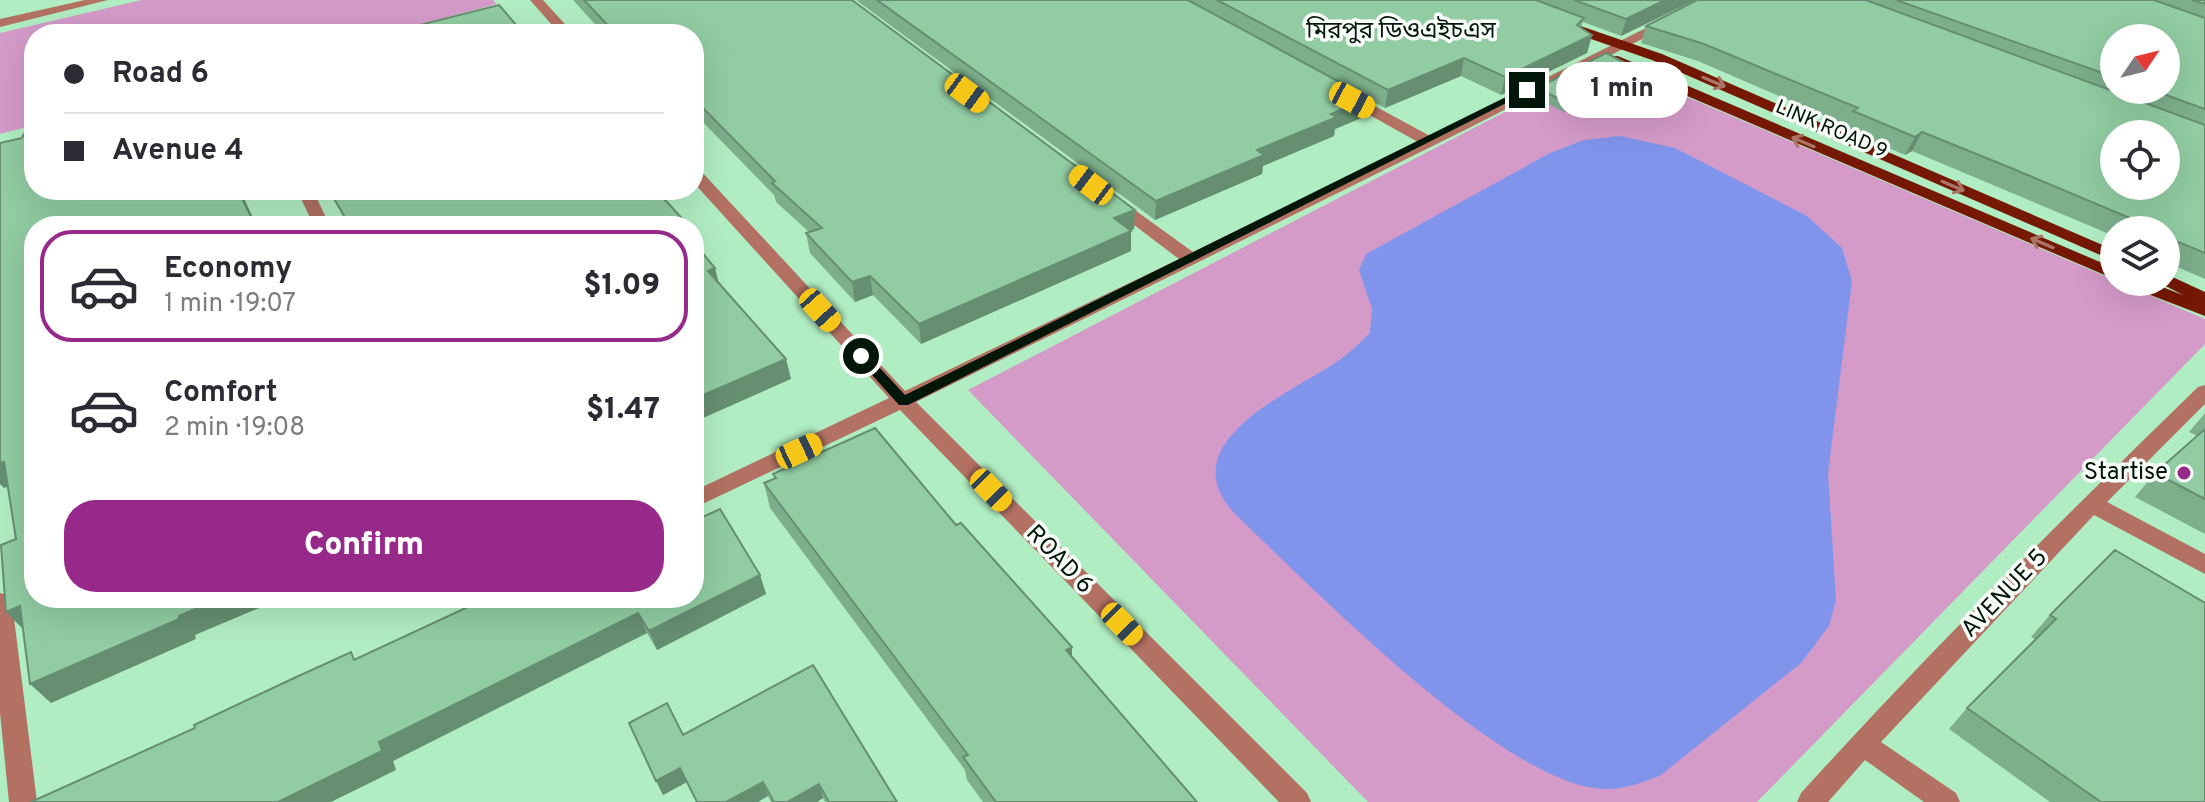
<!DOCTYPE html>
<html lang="en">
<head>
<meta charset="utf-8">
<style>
	body { margin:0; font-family:Overpass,"Noto Sans Bengali",sans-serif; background:#f2f2f3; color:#2b2b33; height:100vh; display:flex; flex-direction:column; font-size:30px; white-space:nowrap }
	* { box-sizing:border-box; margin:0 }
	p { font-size:26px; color:#7c7c81 }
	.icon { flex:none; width:44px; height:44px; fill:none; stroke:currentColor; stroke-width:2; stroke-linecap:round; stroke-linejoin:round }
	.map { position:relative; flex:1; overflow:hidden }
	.drawer { position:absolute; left:24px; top:216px; width:680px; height:392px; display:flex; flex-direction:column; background:#fff; border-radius:32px; box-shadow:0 8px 32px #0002 }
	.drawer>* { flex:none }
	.top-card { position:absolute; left:24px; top:24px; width:680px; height:176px; border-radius:32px; box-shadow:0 8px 32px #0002; display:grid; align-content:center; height:176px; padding:0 40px; background:#fff }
	.needle { width:52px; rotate:55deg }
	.buttons { position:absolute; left:2100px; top:24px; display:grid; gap:16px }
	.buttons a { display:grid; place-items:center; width:80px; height:80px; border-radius:50%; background:#fff; box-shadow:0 8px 32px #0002; font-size:40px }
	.end { position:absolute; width:36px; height:36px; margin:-18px; border:10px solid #021709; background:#fff; box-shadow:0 0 0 4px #fff }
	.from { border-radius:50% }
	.bubble { position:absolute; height:56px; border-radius:28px; background:#fff; box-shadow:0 8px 32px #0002; font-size:26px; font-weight:800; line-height:56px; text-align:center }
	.car { position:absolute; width:24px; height:48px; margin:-24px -12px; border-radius:10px; box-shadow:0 0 6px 2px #0007; background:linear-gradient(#f5c518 24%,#345 0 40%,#f5c518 0 76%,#345 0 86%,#f5c518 0) }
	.top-card b { display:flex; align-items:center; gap:28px; height:76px; font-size:30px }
	.top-card b+b { border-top:2px solid #e1e1e2 }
	.top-card i { width:20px; height:20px; background:#2b2b33 }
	ul { padding:14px 0 0; list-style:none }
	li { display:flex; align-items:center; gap:24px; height:112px; margin:0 16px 12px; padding:0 24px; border:4px solid transparent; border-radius:32px }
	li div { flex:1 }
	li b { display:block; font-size:30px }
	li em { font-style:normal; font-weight:800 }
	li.current { border-color:#97298a }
	li>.icon { width:72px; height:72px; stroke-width:1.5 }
	.primary-button { display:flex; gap:16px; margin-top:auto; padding:16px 40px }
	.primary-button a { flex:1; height:92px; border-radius:32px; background:#97298a; color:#fff; font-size:32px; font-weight:800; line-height:92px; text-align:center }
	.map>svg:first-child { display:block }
	.green { fill:#d49bc9 }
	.water { fill:#8194ec }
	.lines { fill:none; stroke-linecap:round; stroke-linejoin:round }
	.minor { fill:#b27163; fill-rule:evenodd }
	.major { fill:#751804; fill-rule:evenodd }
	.wall { fill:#7daf8b; fill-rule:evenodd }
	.shaded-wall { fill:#668f71 }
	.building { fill:#91cca2; stroke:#668f71; stroke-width:2; fill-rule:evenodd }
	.oneway { stroke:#aa7466 }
	.route { fill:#021709 }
	.poi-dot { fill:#97298a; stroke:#f9fefa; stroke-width:3 }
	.labels { text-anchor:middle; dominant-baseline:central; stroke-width:7; stroke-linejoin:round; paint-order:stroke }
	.far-street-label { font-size:20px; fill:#021709; stroke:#f9fefa }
	.far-quarter-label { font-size:24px; fill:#021709; stroke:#f9fefa }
	.poi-label { font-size:24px; fill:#021709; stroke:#f9fefa; text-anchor:end }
	.street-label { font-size:24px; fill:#021709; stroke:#f9fefa }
</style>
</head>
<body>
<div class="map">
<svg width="2205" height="802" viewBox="0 0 2205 802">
	<rect width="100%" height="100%" fill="#b1edc2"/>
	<path class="green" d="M142,0H493L497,4L384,34H34V125L0,134V33Z
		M1603,61L2205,319V344L1757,802H1368L968,390Z"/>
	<path class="water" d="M1620,136L1675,148L1807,216L1842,248L1852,281L1828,473L1836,600L1829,626L1801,663L1661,775C1642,783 1623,790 1602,789C1502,783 1310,585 1235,514C1170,445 1285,395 1332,365C1346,356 1358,345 1370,333L1372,309L1359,270L1366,254L1550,153L1584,140Z"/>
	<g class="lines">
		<path class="minor" d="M85,0H108L0,27V19Z
			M530,0H543L574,34H560Z
			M1702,0H1718L1467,129L916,402L1307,793L1311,802H1279L900,410L694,508V491L889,398L694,183V168L700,170L905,391L1179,259L1109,206V200H1121L1193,252L1418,142L1339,98V92H1349L1430,136Z
			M297,190H313L330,226H314Z
			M2205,385V404L2107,502L2205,554V574L2094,515L1881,742L1956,793L1960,802H1924L1865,760L1828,802H1797L1801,793C1928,653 2062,519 2198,387Z
			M0,593L8,595L12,602L37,802H9L0,713Z"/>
		<path class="major" d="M1559,22H1569L1662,54L2114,250V261L1652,60L1559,28Z
			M1608,56H1618L2114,268V279L1608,62Z
			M2166,274L2205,292V316L2127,286L2124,282H2149L2183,295L2160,283L2166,282Z"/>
	</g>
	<path class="wall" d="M573,0H852L1134,229L1130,231L1131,251L921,344L873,295L855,302L810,253L806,233L809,232L776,202L774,195L694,113V34H604Z
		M856,0H1695L1621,36L1583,22L1581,28L1592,35L1587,53L1501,95L1461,76L1385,108L1368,99L1366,116L1335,129L1334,136L1263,166L1262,174L1155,220Z
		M1697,0H2205V279L2166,262V230H2114V236L1912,151L1905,155L1844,129L1846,125L1698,61L1641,43L1646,26ZM2114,38L2166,90H2114Z
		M1639,70L1636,79L1564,112L1535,97L1537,88Z
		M2205,413V534L2135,497L2155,473L2197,436L2189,432Z
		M773,474L956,525L1197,802H983L967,780L965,770L770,508L764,483L775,478Z
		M760,575L766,594L657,650L647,633L393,761L396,770L356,659Z
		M2205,603V802H2050L1949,729L1967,708L2036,640L2031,637L2050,615Z
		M683,735L897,802H825L823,798L817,802H771L768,796L687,782L663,795Z"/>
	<path class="shaded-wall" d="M1665,0H1695L1621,36L1626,19Z
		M1592,35L1587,53L1501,95L1505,77Z
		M1464,58L1461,76L1385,108L1388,90Z
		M1639,70L1636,79L1564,112L1567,103Z
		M1369,98L1366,116L1335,129L1334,136L1263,166L1262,174L1155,220L1156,201L1331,114Z
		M1922,132L1912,151L1905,155L1915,137Z
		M238,190H240L257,226H255Z
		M1135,210L1134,229L1114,238V218Z
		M1131,231V251L921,344L919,324Z
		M698,236L704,255L694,251V238Z
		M715,268L720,288L708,271Z
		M870,276L873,295L855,302L852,282Z
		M786,359L791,379L694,422V399Z
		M4,462L21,482L4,488L0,484V463Z
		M760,575L766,594L657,650L649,631Z
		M221,598H283L195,635L196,639L51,703L30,684L179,616Z
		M20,606L26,632L6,612Z
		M638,613L647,633L393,761L396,770L331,802H278L379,742Z
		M1072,647V670L1066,650Z
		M680,768L687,782L663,795L656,781Z
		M763,782L768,796L758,802H726Z
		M819,784L823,798L817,802H787Z"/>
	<path class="building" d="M584,0H852L1135,210L1114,218L1131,231L919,324L870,276L852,282L806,233L822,228L772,183L775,181L694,99V34H616Z
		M877,0H1188L1369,98L1331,114L1337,117L1257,150L1264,155L1156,201Z
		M1217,0H1536L1584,18L1577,25L1592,35L1505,77L1464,58L1388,90Z
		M1574,0H1665L1626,19Z
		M1697,0H1866L2205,125V253L2166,237V230H2149L2126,220L2130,218L2011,168L1922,132L1915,137L1853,111L1858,108L1704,44L1646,26ZM2114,134H2166V186H2114Z
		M1896,0H2154L2205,18V109L2152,90H2166V38H2114V77Z
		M2192,0H2205V4Z
		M499,5L524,34H384Z
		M1606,53L1639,70L1567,103L1537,88Z
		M34,132V190H238L255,225L262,223L263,226H34V598H221L179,616V619L30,684L20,606L6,612L1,545L16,539L4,462L0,463V143L22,138L24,134Z
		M329,190H656L689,226H350Z
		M694,243L715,268L708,271L786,359L694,399Z
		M875,428L956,525L961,523L1072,647L1066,650L1197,802H996L963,757L968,755L764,483L776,478L773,474Z
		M2205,429V499L2155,473Z
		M720,509L760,575L649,631L638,613L379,742L382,751L278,802H31L195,728L194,725L292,679L351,652L354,660L487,598H694V521Z
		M2115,550L2205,603V802H2101L1967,708L2056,619L2050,615Z
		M813,665L897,802H829L819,784L787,802H774L763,782L726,802H697L680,768L656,781L629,723L667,703L683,735Z"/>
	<defs><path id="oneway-shaft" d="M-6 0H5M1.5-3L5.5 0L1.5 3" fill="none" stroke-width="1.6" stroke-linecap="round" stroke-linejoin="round" transform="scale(2)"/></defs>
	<g class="oneway">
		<use href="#oneway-shaft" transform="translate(1714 82) rotate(23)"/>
		<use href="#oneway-shaft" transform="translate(1803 142) rotate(-157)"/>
		<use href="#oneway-shaft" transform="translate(1953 186) rotate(23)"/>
		<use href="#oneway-shaft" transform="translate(2042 243) rotate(-157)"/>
	</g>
	<path class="route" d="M1524,88L1532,90L908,405H899L855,356L866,353L905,395Z"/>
	<circle class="poi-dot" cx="2184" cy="473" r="8"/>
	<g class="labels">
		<g class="far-street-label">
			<text transform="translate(1831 130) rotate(23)">LINK ROAD 9</text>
		</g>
		<g class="far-quarter-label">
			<text x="1401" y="32">মিরপুর ডিওএইচএস</text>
		</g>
		<g class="poi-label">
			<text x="2168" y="473">Startise</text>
		</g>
		<g class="street-label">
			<text transform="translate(1059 560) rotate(46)">ROAD 6</text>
			<text transform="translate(2005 594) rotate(-46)">AVENUE 5</text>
		</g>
	</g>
</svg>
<div class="buttons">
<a><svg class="needle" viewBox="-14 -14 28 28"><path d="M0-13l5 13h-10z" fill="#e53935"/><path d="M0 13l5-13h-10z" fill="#7c7c81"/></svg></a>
<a><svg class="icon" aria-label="locate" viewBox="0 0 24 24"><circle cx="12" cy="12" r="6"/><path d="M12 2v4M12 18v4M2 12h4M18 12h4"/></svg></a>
<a><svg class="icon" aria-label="layers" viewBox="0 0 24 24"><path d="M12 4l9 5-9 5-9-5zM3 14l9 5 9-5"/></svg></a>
</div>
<i class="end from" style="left:861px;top:356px"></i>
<i class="end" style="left:1527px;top:90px"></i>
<div class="bubble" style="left:1556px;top:62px;width:132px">1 min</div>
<i class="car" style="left:967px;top:93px;rotate:126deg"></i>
<i class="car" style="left:1352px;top:100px;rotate:118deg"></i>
<i class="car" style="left:1091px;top:185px;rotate:307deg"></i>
<i class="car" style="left:820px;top:310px;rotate:138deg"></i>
<i class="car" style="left:799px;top:451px;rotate:65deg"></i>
<i class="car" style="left:991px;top:490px;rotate:136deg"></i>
<i class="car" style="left:1122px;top:624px;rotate:136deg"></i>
<div class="top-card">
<b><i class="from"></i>Road 6</b>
<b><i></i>Avenue 4</b>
</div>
<section class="drawer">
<ul>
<li class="current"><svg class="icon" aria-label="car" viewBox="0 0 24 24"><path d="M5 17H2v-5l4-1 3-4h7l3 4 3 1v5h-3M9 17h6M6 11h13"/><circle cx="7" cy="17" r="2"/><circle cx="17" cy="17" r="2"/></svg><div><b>Economy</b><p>1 min · 19:07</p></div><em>$1.09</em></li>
<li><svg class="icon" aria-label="car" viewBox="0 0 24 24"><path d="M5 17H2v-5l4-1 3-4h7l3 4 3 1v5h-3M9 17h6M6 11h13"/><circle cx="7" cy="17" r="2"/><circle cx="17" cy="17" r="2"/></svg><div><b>Comfort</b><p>2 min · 19:08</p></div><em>$1.47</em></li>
</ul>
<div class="primary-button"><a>Confirm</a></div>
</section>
</div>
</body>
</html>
